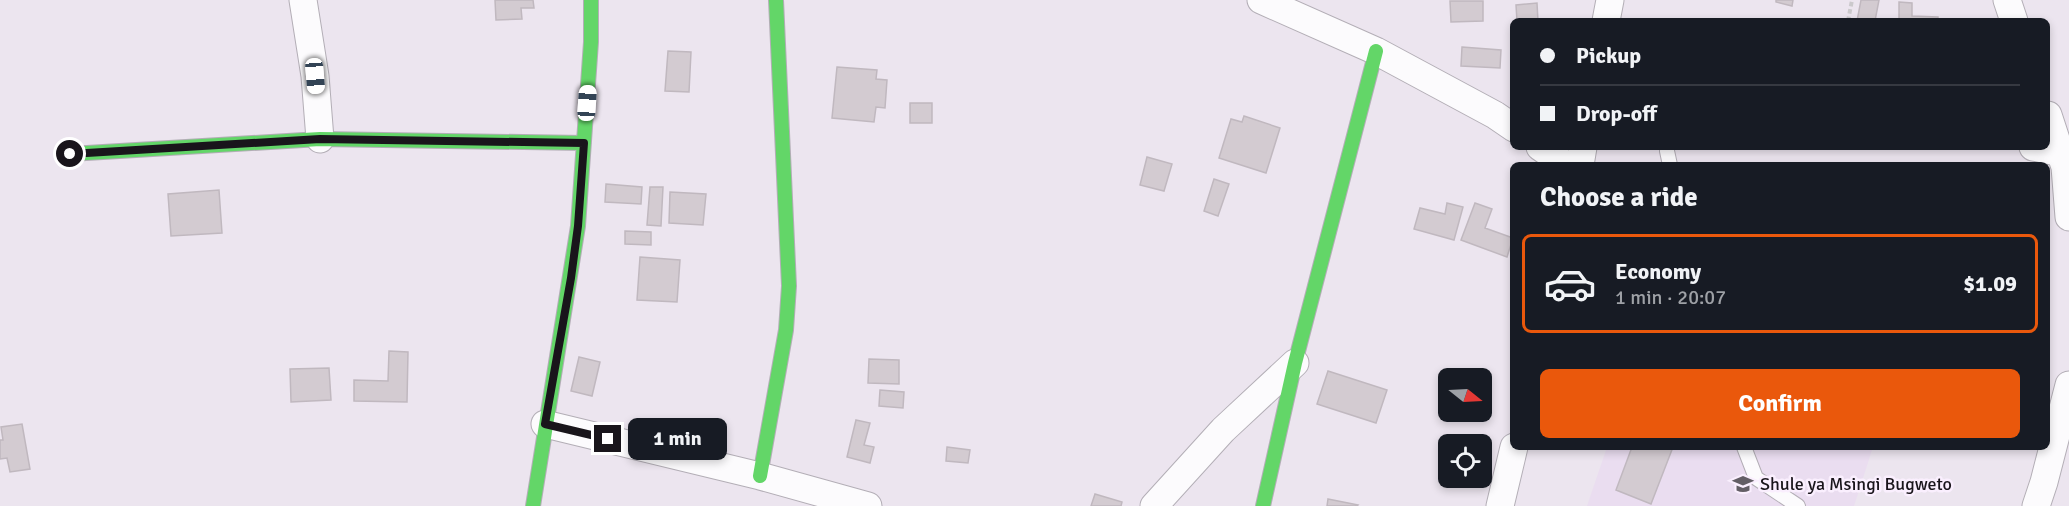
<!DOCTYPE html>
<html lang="en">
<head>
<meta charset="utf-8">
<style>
	body { margin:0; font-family:Signika,sans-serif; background:#20242c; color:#f1f3f6; height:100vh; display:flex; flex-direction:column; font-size:22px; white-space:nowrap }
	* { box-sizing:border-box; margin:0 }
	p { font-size:20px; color:#9ea1a6 }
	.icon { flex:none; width:33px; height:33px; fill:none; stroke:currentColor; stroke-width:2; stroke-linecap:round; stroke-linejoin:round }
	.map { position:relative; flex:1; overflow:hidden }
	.side { position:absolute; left:1510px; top:162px; width:540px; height:288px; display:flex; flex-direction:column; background:#171b24; border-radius:9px; box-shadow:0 3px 9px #0003 }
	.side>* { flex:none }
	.banner { position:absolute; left:1510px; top:18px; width:540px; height:132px; border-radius:9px; box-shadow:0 3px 9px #0003; display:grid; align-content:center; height:132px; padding:0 30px; background:#171b24 }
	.needle { width:39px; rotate:108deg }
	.buttons { position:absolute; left:1438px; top:368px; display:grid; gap:12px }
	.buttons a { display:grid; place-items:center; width:54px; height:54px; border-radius:9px; background:#171b24; box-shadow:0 3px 9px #0003; font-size:30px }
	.end { position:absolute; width:27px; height:27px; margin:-14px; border:8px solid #19151b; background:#fff; box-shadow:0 0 0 3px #fff }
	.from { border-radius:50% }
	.bubble { position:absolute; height:42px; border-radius:9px; background:#171b24; box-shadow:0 3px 9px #0003; font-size:20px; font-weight:700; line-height:42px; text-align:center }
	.car { position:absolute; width:18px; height:36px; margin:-18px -9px; border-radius:8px; box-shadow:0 0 4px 2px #0007; background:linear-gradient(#fff 24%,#345 0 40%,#fff 0 76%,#345 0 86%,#fff 0) }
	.banner b { display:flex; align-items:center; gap:21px; height:57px; font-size:22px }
	.banner b+b { border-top:2px solid #363941 }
	.banner i { width:15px; height:15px; background:#f1f3f6 }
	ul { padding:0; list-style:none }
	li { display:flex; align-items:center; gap:18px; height:99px; margin:0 12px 9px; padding:0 18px; border:3px solid #363941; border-radius:9px }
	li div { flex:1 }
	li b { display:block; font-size:22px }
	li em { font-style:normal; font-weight:700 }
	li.current { border-color:#ea580c }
	li>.icon { width:54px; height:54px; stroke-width:1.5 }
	h2 { padding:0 30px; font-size:27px; line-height:72px }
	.cta { display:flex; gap:12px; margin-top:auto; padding:12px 30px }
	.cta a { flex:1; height:69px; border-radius:9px; background:#ea580c; color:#fff; font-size:24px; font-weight:700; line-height:69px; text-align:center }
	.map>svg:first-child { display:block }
	.built { fill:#eaddf0 }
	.building { fill:#d3cbd1; stroke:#c0b8bf; stroke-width:1.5 }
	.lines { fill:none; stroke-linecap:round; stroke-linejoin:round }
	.lane-casing { stroke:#b3aeb6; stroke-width:16 }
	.street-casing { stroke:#b3aeb6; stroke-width:29 }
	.fast-casing { stroke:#b3aeb6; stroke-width:16 }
	.path { stroke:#cbc9cc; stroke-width:4; stroke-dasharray:4.5 3; stroke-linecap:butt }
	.lane { stroke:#fcfbfd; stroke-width:14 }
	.street { stroke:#fcfbfd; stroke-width:27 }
	.fast { stroke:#63d668; stroke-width:14 }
	.route { stroke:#19151b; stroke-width:8 }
	.labels { text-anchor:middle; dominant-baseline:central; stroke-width:5; stroke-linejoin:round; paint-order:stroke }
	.poi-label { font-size:18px; fill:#19151b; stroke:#faeffe; text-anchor:start }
</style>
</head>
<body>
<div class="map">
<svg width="2069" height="506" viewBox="0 0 2069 506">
	<rect width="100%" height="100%" fill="#ece5ef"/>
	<path class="built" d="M1607,447H1873L1854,506H1587Z"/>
	<path class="building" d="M495,0H533L534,8H521L522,19L496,20Z
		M1776,0H1793L1792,6L1776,2Z
		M1861,0H1879L1875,21H1857Z
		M1450,1H1483V21L1451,22Z
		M1899,2L1912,3V16L1938,17V21H1899Z
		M1537,3L1538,21H1517L1516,5Z
		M1462,47L1501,50L1500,68L1461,66Z
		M668,51L691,52L689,92L665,91Z
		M837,67L877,70L876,79L887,80L885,108L876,107L874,122L832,118Z
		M910,103H932V123H910Z
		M1244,116L1280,128L1266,173L1219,158L1231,119L1242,122Z
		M1147,157L1172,164L1164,191L1140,185Z
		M1214,179L1229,184L1218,216L1204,211Z
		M606,184L642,187L641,204L605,202Z
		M650,187H663L661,226L647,225Z
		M219,190L222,233L171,236L168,194Z
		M670,192L706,194L703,225L669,223Z
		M1447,203L1463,207L1454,240L1414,229L1420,208L1445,214Z
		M1475,203L1492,209L1485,228L1513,238L1507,257L1461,240Z
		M625,231L651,232V245L625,244Z
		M640,257L680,260L677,302L637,300Z
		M389,351L408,352L407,402L354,401V380L388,381Z
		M579,357L600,362L592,396L571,391Z
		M869,359L899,360V384L868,383Z
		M329,368L331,400L291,402L290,369Z
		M1328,371L1387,390L1376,423L1317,404Z
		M880,390L904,392L903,408L879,406Z
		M856,420L870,423L864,445L874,447L870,463L847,457Z
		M22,424L30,469L10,472L7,458L0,459V440H3L1,427Z
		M947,447L970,450L968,463L946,461Z
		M1632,447H1673L1651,504L1616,490Z
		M1095,494L1122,502L1121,506H1091Z
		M1328,499L1358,505L1357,506H1327Z"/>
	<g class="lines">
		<g class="lane-casing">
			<path id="lane" d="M1667,151L1670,165
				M1744,447L1756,478L1798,506"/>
		</g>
		<g class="street-casing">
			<path id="street" d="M303,0L315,76L320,139
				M1261,0L1376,51L1495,115L1514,128
				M2007,0L2014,21
				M1606,21L1610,0
				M2048,115L2065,167L2069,217
				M1540,147L1566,165
				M2033,147L2061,153
				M1580,165L1583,147
				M545,424L760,476L868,506
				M1154,506L1223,430L1295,363
				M1500,506L1514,447
				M2036,506L2044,482L2069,385"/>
		</g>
		<g class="fast-casing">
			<path id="fast" d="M70,154L320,139L584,143
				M760,476L786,330L789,286L776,0
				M533,506L578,226L591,42V0
				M1263,506L1295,363L1376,51"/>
		</g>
		<path class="path" d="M1848,21L1852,0"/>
		<use href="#lane" class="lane"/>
		<use href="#street" class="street"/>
		<use href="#fast" class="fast"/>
	</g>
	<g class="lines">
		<path class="route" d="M70,154L320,139L584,143L578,226L571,278L545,424L608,439"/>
	</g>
	<defs>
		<g id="school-bare" transform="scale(1.62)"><path d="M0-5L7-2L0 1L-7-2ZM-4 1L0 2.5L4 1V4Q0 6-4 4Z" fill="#635e65" stroke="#faeffe" stroke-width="2.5" paint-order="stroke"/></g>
	</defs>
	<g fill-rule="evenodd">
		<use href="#school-bare" x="1743" y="484"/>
	</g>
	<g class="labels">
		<g class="poi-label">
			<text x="1760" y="484">Shule ya Msingi Bugweto</text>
		</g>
	</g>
</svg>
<div class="buttons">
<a><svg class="needle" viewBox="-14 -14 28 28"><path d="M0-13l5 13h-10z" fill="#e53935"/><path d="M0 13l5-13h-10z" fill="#9ea1a6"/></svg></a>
<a><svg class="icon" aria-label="locate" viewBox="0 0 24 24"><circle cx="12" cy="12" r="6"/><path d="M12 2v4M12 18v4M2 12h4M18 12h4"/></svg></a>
</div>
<i class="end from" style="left:70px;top:154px"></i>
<i class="end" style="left:608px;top:439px"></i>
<div class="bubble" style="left:628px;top:418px;width:99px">1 min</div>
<i class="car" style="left:315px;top:76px;rotate:175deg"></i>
<i class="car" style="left:587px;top:103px;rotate:4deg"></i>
<div class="banner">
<b><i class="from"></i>Pickup</b>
<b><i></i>Drop-off</b>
</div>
<section class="side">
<h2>Choose a ride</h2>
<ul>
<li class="current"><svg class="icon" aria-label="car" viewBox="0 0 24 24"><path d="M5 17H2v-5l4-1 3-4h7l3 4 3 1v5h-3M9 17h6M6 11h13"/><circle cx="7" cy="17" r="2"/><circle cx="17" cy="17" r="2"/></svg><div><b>Economy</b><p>1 min · 20:07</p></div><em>$1.09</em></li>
</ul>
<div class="cta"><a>Confirm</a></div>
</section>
</div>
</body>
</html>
